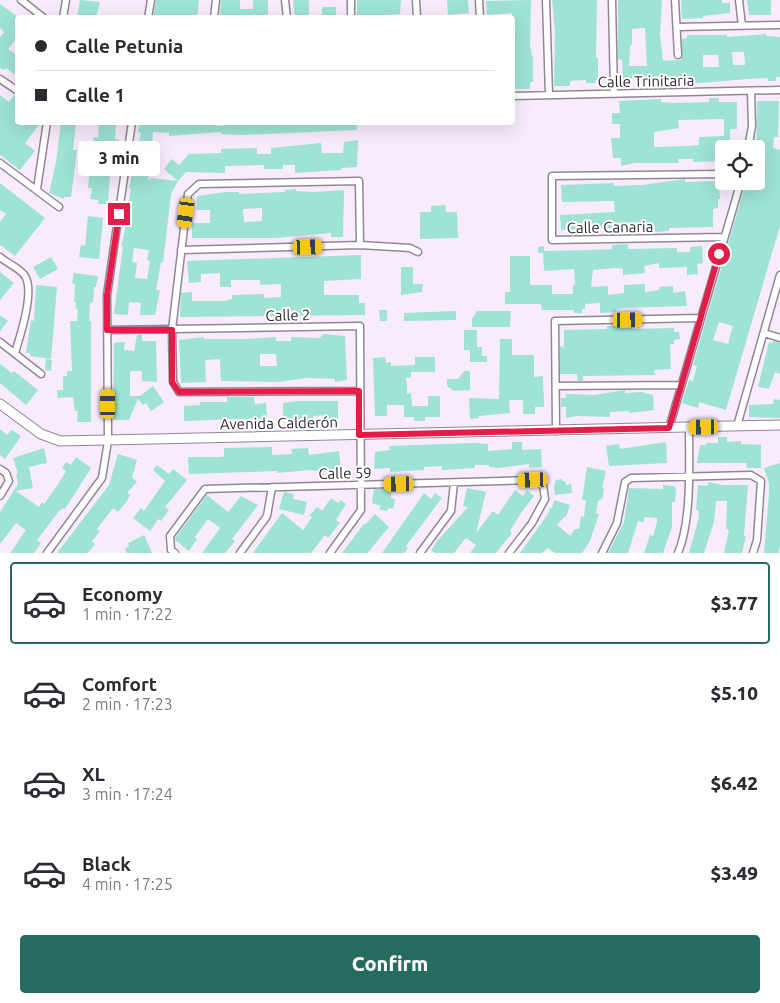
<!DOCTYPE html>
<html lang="en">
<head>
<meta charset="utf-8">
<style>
	body { margin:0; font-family:Ubuntu,sans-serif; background:#f7f7f7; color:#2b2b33; height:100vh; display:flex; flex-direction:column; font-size:19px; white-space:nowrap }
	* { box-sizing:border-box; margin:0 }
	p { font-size:16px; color:#7c7c81 }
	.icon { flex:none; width:28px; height:28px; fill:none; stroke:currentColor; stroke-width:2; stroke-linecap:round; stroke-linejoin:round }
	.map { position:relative; height:553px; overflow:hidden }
	.side { display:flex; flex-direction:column; background:#fff; flex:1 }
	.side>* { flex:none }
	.top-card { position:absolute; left:15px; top:15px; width:500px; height:110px; border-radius:5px; box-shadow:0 5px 20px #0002; display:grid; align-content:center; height:110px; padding:0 20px; background:#fff }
	.tools { position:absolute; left:715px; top:140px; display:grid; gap:10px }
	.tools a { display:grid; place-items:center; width:50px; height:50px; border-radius:5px; background:#fff; box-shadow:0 5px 20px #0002; font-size:25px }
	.end { position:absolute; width:22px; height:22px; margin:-11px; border:6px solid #e11d48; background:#fff; box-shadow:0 0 0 2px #fff }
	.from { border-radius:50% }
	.bubble { position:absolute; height:35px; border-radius:5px; background:#fff; box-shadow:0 5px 20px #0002; font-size:16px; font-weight:800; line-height:35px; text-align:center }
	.car { position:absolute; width:15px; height:30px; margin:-15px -8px; border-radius:6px; box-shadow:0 0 4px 1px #0007; background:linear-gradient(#f5c518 24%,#345 0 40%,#f5c518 0 76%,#345 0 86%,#f5c518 0) }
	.top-card b { display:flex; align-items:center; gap:18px; height:48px; font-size:19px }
	.top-card b+b { border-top:1px solid #e1e1e2 }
	.top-card i { width:12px; height:12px; background:#2b2b33 }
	ul { padding:9px 0 0; list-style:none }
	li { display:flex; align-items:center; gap:15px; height:82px; margin:0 10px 8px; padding:0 10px; border:2px solid transparent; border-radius:5px }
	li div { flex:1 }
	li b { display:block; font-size:19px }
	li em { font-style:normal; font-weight:800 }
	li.current { border-color:#266b5f }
	li>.icon { width:45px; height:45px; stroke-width:1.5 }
	.primary-button { display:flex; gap:10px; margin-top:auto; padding:10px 20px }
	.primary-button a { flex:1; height:58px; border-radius:5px; background:#266b5f; color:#fff; font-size:20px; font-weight:800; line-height:58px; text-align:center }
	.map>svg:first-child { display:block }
	.building { fill:#9ee3d4; fill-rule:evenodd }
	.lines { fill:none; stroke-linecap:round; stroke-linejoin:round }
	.street-casing { stroke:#938797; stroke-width:9 }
	.secondary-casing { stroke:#938797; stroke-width:11 }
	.street { stroke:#fff; stroke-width:6 }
	.secondary { stroke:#fff; stroke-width:9 }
	.route { stroke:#e11d48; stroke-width:6 }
	.labels { text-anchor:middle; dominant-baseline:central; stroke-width:4; stroke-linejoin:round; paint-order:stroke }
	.street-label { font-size:15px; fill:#2c282e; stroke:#fff }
</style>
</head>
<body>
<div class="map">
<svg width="780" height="553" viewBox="0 0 780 553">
	<rect width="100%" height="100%" fill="#f8ebfc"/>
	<path class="building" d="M80,0L100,2L96,18H77Z
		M156,0H199L197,18H153Z
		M221,0H240V9H253V0H268V18H220Z
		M293,0H309V18H295Z
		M357,0H401L400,14L357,17Z
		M447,0H468L469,13L448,15Z
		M531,0L530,46L533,59V82H530V89H512V13L487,15L486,1Z
		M552,0H597L596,58H598V80H595V83H586V80L570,81V86H554L555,32Z
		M618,0H662L660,34L663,61L681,60L682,39L687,38V35H727V37L766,34V36L780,37V77H776V81H768V78L747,79L689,84H677V80L636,83V78L628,79V83H623L622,60L618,59ZM645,28L647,66H629L630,45H632V29ZM732,52H744L745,65H733ZM703,55H718L719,67H703Z
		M681,0H722V3H730V13L703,16V18L682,19Z
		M747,0H771V15H749Z
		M0,4L18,17V36L8,49L18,56V77L6,68L4,70L0,68V37L4,32L0,28Z
		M322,7H336V18H322Z
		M0,95L9,102L14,95L18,98V122H41L25,143L35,151L20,170L0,155Z
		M709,98H719V102H737V129H730V142H726L724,161L693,162V159H678L679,163H635L621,166V158H613L611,138H620V124H612V113H620L619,101L661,99V102L673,103L709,102ZM724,119V136L699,137V145L688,146L654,147V132L679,128L678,120Z
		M757,101H779L778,137H774L773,148L780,150V226L726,410L699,402L698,408L682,403L689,380L693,381L697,366L693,365L744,189L747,181H756ZM719,322L733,326L728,344L713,340Z
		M61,122H76L73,150H77L71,197H64V199L49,193L56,162Z
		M99,122H116L115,139L119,140L117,147H113L111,160L108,204H98L99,200L90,199L92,188H88L90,163L97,164L99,145L92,144L94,137L98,138Z
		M140,122L162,125V122H216V126L229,125V122H357V130L241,135L221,134V132L169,136V133L153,132L152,145H154L148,181L151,178L178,181L171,194L163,263L161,262L156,290H160L155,315H140L141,303L129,302L128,315L114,314L123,246H121L128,218H126L131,189L129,188L141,133L138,132ZM134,248L149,250L147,260L150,261L147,279L135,278L137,263L132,262Z
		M358,140L357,167L341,168V170L295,173V165H283V169H264V165L225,166V173L186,172L178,181L164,169L172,159L179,165L189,154L221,153V149L257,148V154H271V148L321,143L322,153H343L344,142Z
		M685,179V182L719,181L720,199H718V208L713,209V227L669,228V231L655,232V227H646L561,230L560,215L615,212L614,201L562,202L561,185L614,183V186L642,185Z
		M0,183L45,218L15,256L0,245V222L6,214L0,210Z
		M296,189V191L314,192L344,190L343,237H331V233L275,238H192V223H210V210H197V196L225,192H239V194L285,192V190ZM262,208V221L244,222L243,209Z
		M445,205L446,212H457L458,238L420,239V212H431V206Z
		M88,216L103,218L99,259L79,257L81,245L85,246Z
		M628,244V249L677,248V252H690V247L702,246L703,263L697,264L698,274L687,275V267L659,268V263L644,266L645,273L623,275V269L616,268L593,270L591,287L608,286V295L624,293V285L645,284V292L659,290V287L673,286V293L685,291L687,306L623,308L617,309L616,312L600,313V303L585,304V309H582V313H574V310H542L541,304H505V292H510V256H530V285H552V294H573V285H575L574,269L544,271L543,253H538V247L544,246V251L590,250L612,249V245Z
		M361,255V279L324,281V295H359V303H365V315L180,317L181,293L192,292V301H225L232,299V295L264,294V298L281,297V284L260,285V280H231V287H220V273L201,274V282L189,283L187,261Z
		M51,257L58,269L40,279L33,267Z
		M401,267H413V284H423L422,292L401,295Z
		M0,272L14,283L0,300Z
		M74,273L98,276L96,287H94L93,303L90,302L89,321H91V422H77L78,411H75L73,397L58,398L57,390H63V376H67V371H72L70,321H77L78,309H76V302H74L75,284L72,283Z
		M36,285L57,287L51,359L30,356V353H26L31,320L34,321Z
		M379,310H387V321H380Z
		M456,311V320L404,321V313Z
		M477,311H511L510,327H472V319Z
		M0,315L8,321L0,331Z
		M607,326H630L633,329L674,328V332H679L680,339L674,340V344H670L671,369L654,370L655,375L583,376V381H578L577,374H560V346L564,348V330L607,329Z
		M464,330H477V347H482V356H487V362H470V350H464Z
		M142,334V341H156L157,382L142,381V371H130V396H140L153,386L164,402L151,411L146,403L143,405L138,399L129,420H113L114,343L125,342L124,350L134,351L137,335Z
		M323,334L345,336L347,380L335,382V379L307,378L278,382L221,381L220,359L205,360L206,382L181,383L179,340L204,337V339H245L276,337V341H291V337L320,338ZM260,354H276L277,366H260Z
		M500,339H512V355H534V377L543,376L544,407H535V414H523V400H509L510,413L479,416V418L470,419L469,398L499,399Z
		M773,341L780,343V374L775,372L769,389L758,387L769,342L772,343Z
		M385,357L386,363L391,362V366L415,365V357H435V372H411V377L406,378L407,386V394L411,393L412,406H428V396H440V417H425V421H414V417H404V405H387V416H375L373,358Z
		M46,359L52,360L51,371L45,370Z
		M0,364L12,373L14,371L38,390L26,405L0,383Z
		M464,371H470V390L454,391L447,386V379H458Z
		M625,390V393L642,392L653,395L654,410L629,413V411L610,412V417L577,416L566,418V407H561V398H566V394L595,395Z
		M227,397H254L255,404L266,403L267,418L184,421V406L200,405V402H227Z
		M774,399L780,400V418L749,417V405L773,404Z
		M298,401H338V420H327V415L313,416L312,425H298V419H283V403Z
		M0,429L7,435L12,430L21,436L5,459L0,455Z
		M718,437H727V442L741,441V444L761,445V468H746L747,463H697L700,445H706V443H718Z
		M512,442H522V450L541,449L542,467L529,468V464L498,468L489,467V465H475V468L442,470V466L424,467V470L390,472V468L374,469L375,452L390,450L389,446L474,443L488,444V451L512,449Z
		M666,442L667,463L609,466L606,446L619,444L620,449Z
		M272,447V455L292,454L291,449L308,448L309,455L339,451L341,469H337V471L328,472L309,470L277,473V471L189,474L188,457H222L224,456V448Z
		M44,448L47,463L29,467L33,488L16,491L39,507L42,502L44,504L57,486L66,471L62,468L66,462L71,465L76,457L91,468L65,509L63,508L59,511L37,540L41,543L34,553H10L26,530L16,523L0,544V512L18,484L16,474H18L13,458Z
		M118,454L137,460L132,477L137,482L127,493L130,495L127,501L118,512L113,508L97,529L100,531L92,541L95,544L88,553H57L109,485Z
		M780,463V546L778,553H764L769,494V484L764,468Z
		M157,465L169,474L173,469L187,480L165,507L169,510L161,521L158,519L150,531L133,518L141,508L144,511L165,481L153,470Z
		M587,467L606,471L602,488H604L603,498L598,501L596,513L599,514L590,541L582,553H555L548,548L542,553H520L548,514L550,508H552L554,500L570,505L566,517H564L557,525L570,536L575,529H579L581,516L584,517L586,500H582Z
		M562,479V481H565L566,485L571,484L572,493L555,495L554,487L556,480Z
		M708,482L722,485H748L744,536H746L742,553H724L729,530L726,529L727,501H716L714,522L704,553H689L699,517L698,510H696L698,485L708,486Z
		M663,485L674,486L676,489L675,502H672V527L663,553H644L650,535L653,536L657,522V518L644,517V522L638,521L628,553H608L624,522L629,488L663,489Z
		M467,488L486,492L476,533L493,511L498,515L515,490L523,496L527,490L534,496L521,513L510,531L512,533L496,553H470L476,545L466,538L454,553H435L431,550L438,540L468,507L463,506Z
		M374,489H391V498L395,499L393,509L388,508L387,511L379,509L381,506L372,503Z
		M284,492L294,494L293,499L307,502L304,515L279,509Z
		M424,493L431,499L435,493L442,498L406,546L408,548L404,553H382Z
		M207,495L228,512L241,496L258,505L232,539L235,541L225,553H202L220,528L208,519L195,537L197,539L189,551L175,540V538Z
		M331,498L338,503L341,500L346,504L336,520L340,523L328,538L325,535L311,553H253L282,513L303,530L312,517L309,516L317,507L322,511Z
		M375,514L389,527L369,551L367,553H342L363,525L367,523Z
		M144,535L152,553H127L125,549L129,546L128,543Z"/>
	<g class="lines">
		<g class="street-casing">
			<path id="street" d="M21,0L44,18
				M285,0L287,18
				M351,0V18
				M416,0L417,18
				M479,0L480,18
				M546,0L549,95
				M612,0L614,94
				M675,0L678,55
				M739,0L742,26
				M63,18L66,0
				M148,18L151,0
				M214,18L216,0
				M677,27L780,25
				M0,79L18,91
				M512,96L780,90
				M748,149L752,126L751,91
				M0,163L59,207
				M724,174L552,176V240L724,237
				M37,189L47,122
				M181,250L360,245L410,248L418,252
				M0,257C7,263 21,269 25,276C35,292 20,336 15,353
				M107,330L360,326L361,510L330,553
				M764,333L780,338
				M0,342L41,374
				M556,386L680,385
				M359,391L179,392L173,382L172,330L188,194L199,184L359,181L360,245
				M737,426L780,275
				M669,428L741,181
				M556,431L555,321L700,318
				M0,469L6,473L9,481L0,496
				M47,553L102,478L108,441L107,295L132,122
				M175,553L171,550L170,536L205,489L533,480L543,485L545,499L532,523L509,553
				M240,553L267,516L272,487
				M420,553L451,511L454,483
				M602,553L617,523L625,482L631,478L751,475L761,481L757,540L753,553
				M678,553C692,520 689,463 689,427"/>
		</g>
		<g class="secondary-casing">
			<path id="secondary" d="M0,404L41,434L60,441L780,425"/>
		</g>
		<use href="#street" class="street"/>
		<use href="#secondary" class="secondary"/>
	</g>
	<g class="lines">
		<path class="route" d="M119,214L107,295V330H172V382L179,392L359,391V435L669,428L719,254"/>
	</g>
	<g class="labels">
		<g class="street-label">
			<text transform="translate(646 81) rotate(-1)">Calle Trinitaria</text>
			<text transform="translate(610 227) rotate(-1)">Calle Canaria</text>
			<text transform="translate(288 315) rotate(-1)">Calle 2</text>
			<text transform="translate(279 423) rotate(-1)">Avenida Calderón</text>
			<text transform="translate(345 473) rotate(-1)">Calle 59</text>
		</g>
	</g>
</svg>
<div class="tools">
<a><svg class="icon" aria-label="locate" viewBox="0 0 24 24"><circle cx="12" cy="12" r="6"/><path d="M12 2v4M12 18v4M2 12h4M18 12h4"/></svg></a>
</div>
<i class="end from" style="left:719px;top:254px"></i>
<i class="end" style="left:119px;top:214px"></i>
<div class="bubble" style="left:78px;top:141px;width:82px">3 min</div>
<i class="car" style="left:186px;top:213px;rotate:188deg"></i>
<i class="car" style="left:308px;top:247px;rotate:88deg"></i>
<i class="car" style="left:628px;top:320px;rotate:89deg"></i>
<i class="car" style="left:108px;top:404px;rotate:0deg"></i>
<i class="car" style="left:704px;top:427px;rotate:269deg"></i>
<i class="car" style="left:533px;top:480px;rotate:268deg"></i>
<i class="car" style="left:399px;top:484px;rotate:269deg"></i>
<div class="top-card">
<b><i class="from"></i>Calle Petunia</b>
<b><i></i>Calle 1</b>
</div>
</div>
<section class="side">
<ul>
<li class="current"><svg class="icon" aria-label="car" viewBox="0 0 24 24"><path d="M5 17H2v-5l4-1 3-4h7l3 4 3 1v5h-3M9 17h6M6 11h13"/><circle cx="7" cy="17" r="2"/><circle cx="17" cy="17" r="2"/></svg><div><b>Economy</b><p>1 min · 17:22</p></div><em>$3.77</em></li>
<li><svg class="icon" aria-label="car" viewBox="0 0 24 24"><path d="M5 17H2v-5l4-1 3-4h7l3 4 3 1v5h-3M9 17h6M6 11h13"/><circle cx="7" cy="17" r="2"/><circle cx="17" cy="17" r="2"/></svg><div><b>Comfort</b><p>2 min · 17:23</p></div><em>$5.10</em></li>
<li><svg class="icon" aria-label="car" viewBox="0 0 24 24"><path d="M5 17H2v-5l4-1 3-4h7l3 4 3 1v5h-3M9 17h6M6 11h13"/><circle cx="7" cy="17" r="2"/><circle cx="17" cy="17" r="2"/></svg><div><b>XL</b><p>3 min · 17:24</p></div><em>$6.42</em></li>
<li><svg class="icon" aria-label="car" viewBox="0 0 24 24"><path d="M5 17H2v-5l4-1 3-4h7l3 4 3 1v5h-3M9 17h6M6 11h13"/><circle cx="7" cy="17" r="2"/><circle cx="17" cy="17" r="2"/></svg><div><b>Black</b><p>4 min · 17:25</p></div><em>$3.49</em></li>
</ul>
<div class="primary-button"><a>Confirm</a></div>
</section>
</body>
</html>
